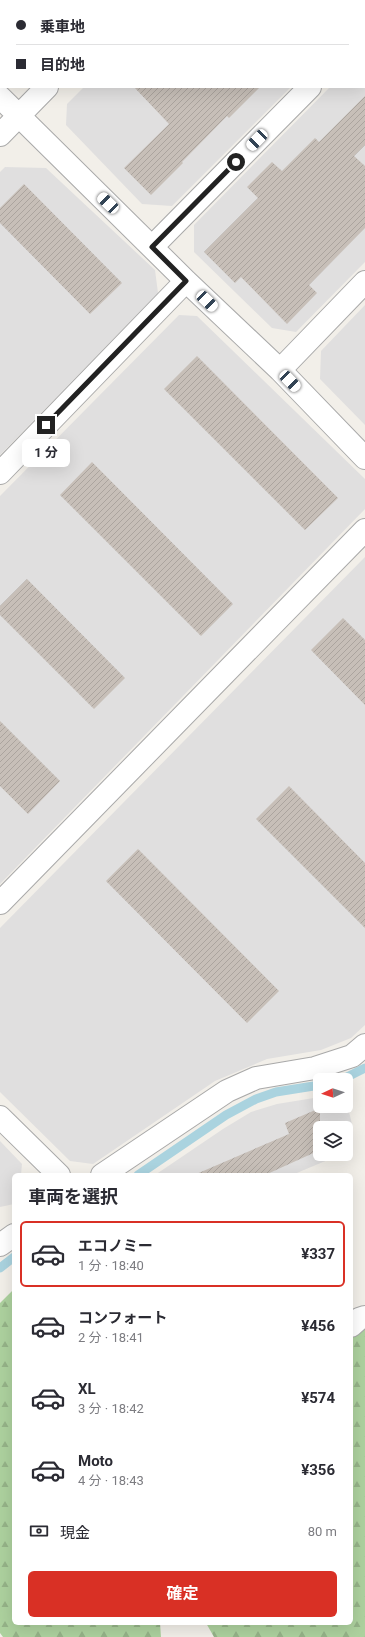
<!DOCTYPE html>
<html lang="ja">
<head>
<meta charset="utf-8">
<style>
	body { margin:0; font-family:Roboto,"Noto Sans JP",sans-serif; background:#f7f7f7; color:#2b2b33; height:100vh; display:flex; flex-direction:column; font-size:15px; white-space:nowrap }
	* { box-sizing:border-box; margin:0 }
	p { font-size:13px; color:#7c7c81 }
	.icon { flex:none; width:22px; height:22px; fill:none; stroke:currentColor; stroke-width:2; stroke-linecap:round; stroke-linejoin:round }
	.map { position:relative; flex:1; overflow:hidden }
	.drawer { position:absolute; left:12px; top:1173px; width:341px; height:452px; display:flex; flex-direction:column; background:#fff; border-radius:6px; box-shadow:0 4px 16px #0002 }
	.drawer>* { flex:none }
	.guide { position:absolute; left:0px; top:0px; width:365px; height:88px; box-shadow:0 4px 16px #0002; display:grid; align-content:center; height:88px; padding:0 16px; background:#fff }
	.needle { width:26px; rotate:266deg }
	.fabs { position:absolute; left:313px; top:1073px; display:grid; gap:8px }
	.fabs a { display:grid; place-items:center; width:40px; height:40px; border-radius:6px; background:#fff; box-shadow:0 4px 16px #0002; font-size:20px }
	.end { position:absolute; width:18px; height:18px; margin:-9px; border:5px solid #222; background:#fff; box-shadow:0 0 0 2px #fff }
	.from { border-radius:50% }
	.bubble { position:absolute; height:28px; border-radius:6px; background:#fff; box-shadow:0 4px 16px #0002; font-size:13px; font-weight:700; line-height:28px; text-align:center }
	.car { position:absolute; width:12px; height:24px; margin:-12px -6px; border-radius:5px; box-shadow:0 0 3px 1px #0007; background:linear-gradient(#fff 24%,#345 0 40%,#fff 0 76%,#345 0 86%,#fff 0) }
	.guide b { display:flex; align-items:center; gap:14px; height:38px; font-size:15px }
	.guide b+b { border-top:1px solid #e1e1e2 }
	.guide i { width:10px; height:10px; background:#2b2b33 }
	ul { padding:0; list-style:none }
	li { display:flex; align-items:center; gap:12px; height:66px; margin:0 8px 6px; padding:0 8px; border:2px solid transparent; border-radius:6px }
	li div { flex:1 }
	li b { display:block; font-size:15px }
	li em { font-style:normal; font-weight:700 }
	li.active { border-color:#d93025 }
	li>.icon { width:36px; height:36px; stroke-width:1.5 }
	h2 { padding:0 16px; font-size:18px; line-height:48px }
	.pay { display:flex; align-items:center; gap:10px; height:44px; padding:0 16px; font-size:15px }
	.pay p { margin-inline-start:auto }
	.cta { display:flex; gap:8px; margin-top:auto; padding:8px 16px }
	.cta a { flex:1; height:46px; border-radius:6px; background:#d93025; color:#fff; font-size:16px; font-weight:700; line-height:46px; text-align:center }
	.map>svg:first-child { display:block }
	.residential { fill:#e0dfdf }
	.forest { fill:url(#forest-firs) }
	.park { fill:#c8facc }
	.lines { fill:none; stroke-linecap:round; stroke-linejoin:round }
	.stream { stroke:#aad3df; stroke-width:9 }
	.building { fill:url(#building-hatch) }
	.minor-casing { stroke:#a9a9a9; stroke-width:24 }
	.minor { stroke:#fff; stroke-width:22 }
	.route { stroke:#222; stroke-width:5 }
</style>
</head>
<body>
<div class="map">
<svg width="365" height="1637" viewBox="0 0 365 1637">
	<defs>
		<pattern id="forest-firs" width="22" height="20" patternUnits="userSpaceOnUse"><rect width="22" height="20" fill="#add19e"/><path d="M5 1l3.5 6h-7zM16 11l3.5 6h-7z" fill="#95b388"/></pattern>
		<pattern id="building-hatch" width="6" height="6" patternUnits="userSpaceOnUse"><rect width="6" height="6" fill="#c7bfb8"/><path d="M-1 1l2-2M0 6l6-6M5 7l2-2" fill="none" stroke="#aba49e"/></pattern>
	</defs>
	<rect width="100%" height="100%" fill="#f2efe9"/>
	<path class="residential" d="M169,0H365V13L364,14V1H168Z
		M365,51V262L296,332L272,328L194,252V225L330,87H364Z
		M84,87H291L172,206L142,204L66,125L67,104Z
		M5,167L46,168L155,270L158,293L0,455V172Z
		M365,305V425L320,379L321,351Z
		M179,315L197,316L365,479V509L0,884V496Z
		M365,557V1025L351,1038L321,1050L267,1059L215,1081L93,1164L70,1161L0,1092V928Z
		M320,1097V1106H346V1100L353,1128L346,1147V1128H320V1154H342L292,1175H155L223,1129L251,1112L277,1104Z
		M0,1141L22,1164L21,1175H14V1204L0,1207Z"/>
	<path class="forest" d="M14,1289V1623H160L161,1637H3L0,1633V1303Z
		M351,1326L365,1329V1637H214L206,1623H351Z"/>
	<path class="park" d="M0,0H83L1,1L0,62Z"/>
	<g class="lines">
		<path class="stream" d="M341,1080L365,1068
			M138,1175L226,1115L256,1099L276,1092L320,1085
			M0,1268L14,1257"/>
	</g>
	<path class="building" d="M134,87H260L229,118L227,116L182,162L183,163L151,195L124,168L169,124Z
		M365,96V145L354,156L365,166V228L309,285L317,293L287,324L241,277L235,283L204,252L258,198L247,187L272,162L282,171L315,138L319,142Z
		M24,184L122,283L90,314L0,223V208Z
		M197,356L338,498L305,530L164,389Z
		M92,462L233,604L201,636L60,495Z
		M27,579L125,678L94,709L0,615V606Z
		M343,618L365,640V705L311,650Z
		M0,721L60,781L28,814L0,786Z
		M289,786L365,863V928L256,819Z
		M138,849L279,991L247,1023L106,881Z
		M320,1108V1150L265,1175H194L289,1134L285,1123Z"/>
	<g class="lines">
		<g class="minor-casing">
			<path id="minor" d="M132,1L133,0
				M364,32L365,31
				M0,97L186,281L280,370L365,458
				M0,135L47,87
				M152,247L310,87
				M280,370L365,282
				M0,473L186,281
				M0,903L365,530
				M0,1117L59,1175
				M102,1175L227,1091L256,1078L315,1068L352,1056L365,1045
				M0,1245L14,1235
				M351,1326L359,1319L365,1317"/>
		</g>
		<use href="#minor" class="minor"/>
	</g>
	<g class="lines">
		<path class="route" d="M46,425L186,281L152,247L236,162"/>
	</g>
</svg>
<div class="fabs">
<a><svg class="needle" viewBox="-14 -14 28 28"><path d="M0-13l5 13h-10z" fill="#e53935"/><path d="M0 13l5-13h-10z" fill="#7c7c81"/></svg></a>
<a><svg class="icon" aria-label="layers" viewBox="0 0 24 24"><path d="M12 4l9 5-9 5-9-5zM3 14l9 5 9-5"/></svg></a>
</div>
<i class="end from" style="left:236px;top:162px"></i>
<i class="end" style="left:46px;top:425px"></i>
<div class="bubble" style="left:22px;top:439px;width:48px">1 分</div>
<i class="car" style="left:257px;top:140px;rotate:224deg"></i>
<i class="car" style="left:108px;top:203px;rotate:314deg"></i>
<i class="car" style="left:207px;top:301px;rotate:134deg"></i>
<i class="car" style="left:290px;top:381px;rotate:136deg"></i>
<div class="guide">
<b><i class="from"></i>乗車地</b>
<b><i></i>目的地</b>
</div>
<section class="drawer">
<h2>車両を選択</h2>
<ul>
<li class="active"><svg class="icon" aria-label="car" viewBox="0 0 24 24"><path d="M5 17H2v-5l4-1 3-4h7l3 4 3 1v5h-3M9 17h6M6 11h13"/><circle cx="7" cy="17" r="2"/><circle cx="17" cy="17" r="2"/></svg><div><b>エコノミー</b><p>1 分 · 18:40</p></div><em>¥337</em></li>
<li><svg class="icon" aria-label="car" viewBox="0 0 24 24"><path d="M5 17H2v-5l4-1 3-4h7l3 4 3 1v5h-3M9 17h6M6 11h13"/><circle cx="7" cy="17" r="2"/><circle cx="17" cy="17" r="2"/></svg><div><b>コンフォート</b><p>2 分 · 18:41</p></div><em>¥456</em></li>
<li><svg class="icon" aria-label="car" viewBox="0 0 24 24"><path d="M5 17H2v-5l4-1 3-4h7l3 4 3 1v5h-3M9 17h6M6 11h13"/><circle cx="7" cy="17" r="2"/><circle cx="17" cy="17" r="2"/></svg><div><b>XL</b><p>3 分 · 18:42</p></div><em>¥574</em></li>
<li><svg class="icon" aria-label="car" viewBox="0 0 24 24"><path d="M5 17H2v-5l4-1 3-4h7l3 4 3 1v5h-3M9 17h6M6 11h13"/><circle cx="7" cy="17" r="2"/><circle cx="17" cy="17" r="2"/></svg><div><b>Moto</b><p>4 分 · 18:43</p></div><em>¥356</em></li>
</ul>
<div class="pay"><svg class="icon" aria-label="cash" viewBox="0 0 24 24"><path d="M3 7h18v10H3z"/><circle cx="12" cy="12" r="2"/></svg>現金<p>80 m</p></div>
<div class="cta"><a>確定</a></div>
</section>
</div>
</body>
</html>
